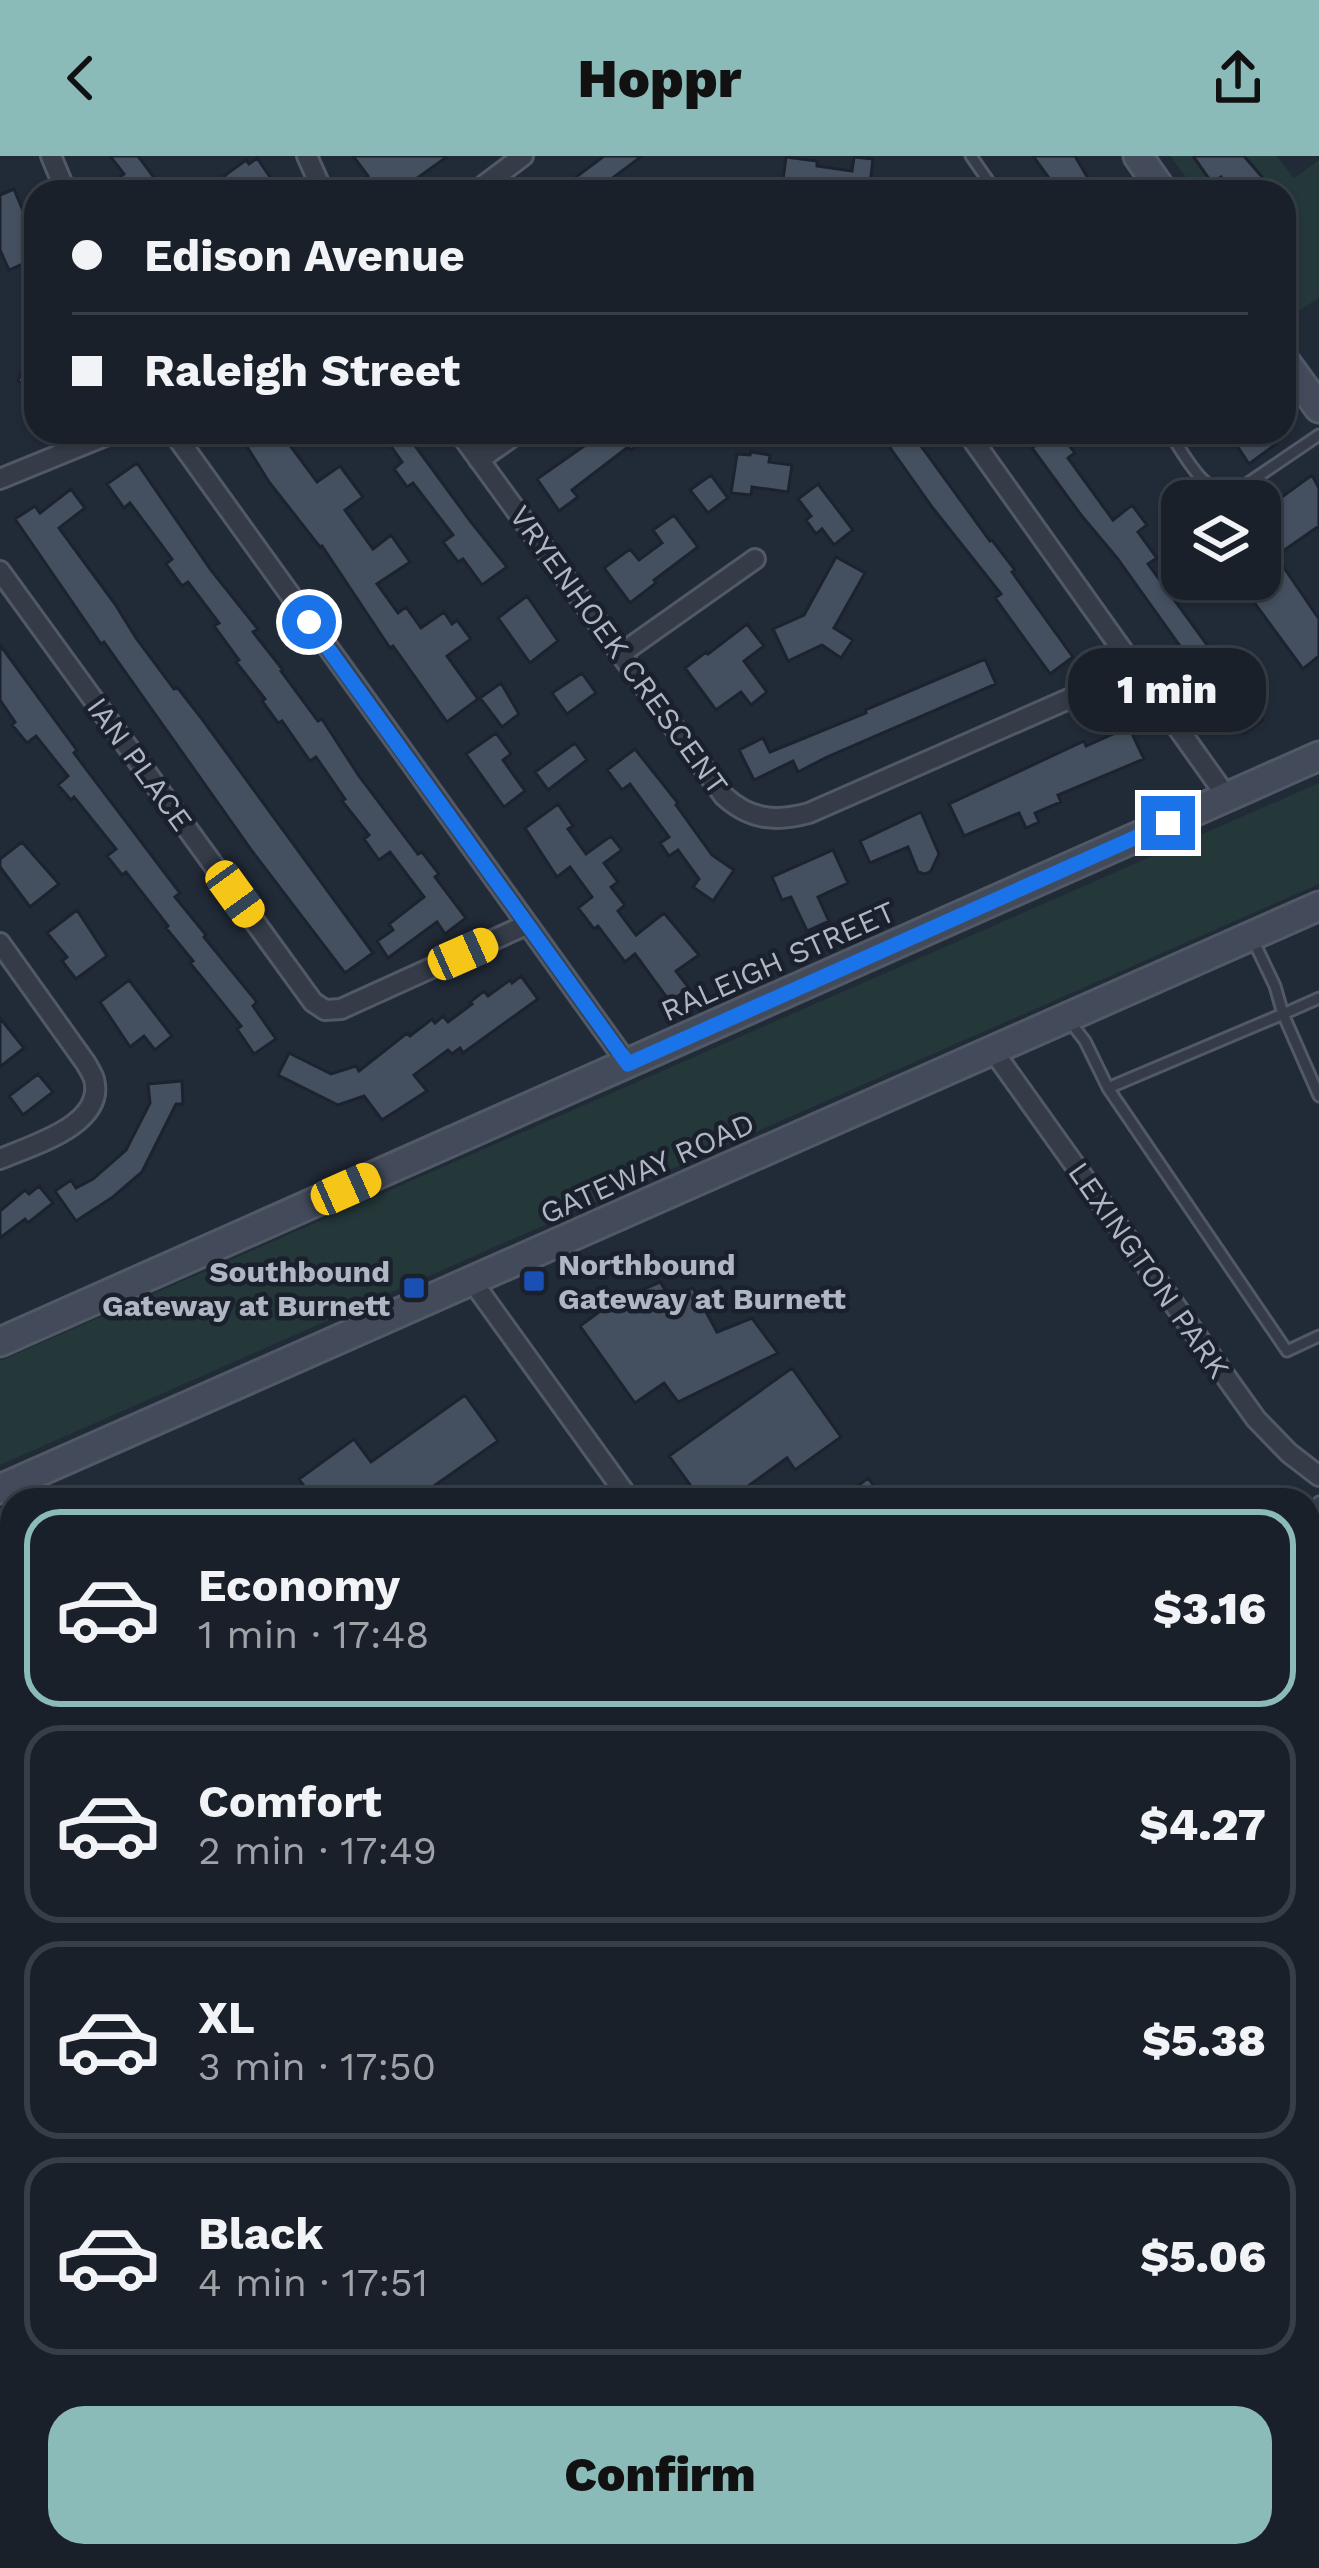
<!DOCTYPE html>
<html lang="en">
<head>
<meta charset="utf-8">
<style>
	body { margin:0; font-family:"Work Sans",sans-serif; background:#222831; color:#f1f3f6; height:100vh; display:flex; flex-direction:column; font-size:45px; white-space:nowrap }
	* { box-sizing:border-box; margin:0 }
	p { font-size:39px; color:#9fa3a8 }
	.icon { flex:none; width:66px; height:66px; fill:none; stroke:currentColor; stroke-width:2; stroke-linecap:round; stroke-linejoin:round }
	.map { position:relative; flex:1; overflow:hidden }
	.details { position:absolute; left:0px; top:1332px; width:1320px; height:1080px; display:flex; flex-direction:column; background:#192029; border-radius:36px 36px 0 0; box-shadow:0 3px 9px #0004,0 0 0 3px #373e46 }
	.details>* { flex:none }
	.top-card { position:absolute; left:24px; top:24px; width:1272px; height:264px; border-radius:36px; box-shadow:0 3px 9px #0004,0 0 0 3px #373e46; display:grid; align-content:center; height:264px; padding:0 48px; background:#192029 }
	.fabs { position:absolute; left:1161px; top:324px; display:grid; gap:24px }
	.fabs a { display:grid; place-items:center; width:120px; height:120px; border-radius:24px; background:#192029; box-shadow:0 3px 9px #0004,0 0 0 3px #373e46; font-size:60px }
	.end { position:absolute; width:54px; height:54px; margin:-27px; border:15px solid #1a73e8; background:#fff; box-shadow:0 0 0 6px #fff }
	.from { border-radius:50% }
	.bubble { position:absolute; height:84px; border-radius:36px; background:#192029; box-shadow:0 3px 9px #0004,0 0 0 3px #373e46; font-size:39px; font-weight:800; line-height:84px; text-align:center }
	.car { position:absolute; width:36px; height:72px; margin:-36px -18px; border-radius:15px; box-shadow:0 0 9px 3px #0007; background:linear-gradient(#f5c518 24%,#345 0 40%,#f5c518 0 76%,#345 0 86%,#f5c518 0) }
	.top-card b { display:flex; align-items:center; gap:42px; height:114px; font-size:45px }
	.top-card b+b { border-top:3px solid #373e46 }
	.top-card i { width:30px; height:30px; background:#f1f3f6 }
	ul { padding:21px 0 0; list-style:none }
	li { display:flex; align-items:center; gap:36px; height:198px; margin:0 24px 18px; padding:0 24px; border:6px solid #373e46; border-radius:36px }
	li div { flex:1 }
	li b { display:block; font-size:45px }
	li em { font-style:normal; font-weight:800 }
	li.current { border-color:#8bbbb9 }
	li>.icon { width:108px; height:108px; stroke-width:1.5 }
	.button { display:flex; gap:24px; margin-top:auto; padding:24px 48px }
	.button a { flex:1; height:138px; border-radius:36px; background:#8bbbb9; color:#111; font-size:48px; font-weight:800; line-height:138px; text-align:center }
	header { display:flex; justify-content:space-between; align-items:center; height:156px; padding:0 48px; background:#8bbbb9; color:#111; font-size:54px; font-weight:800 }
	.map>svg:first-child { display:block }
	.green { fill:#243739 }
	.building { fill:#444f5f; stroke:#1c232e; stroke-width:3 }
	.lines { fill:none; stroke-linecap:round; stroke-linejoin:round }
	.lane-casing { stroke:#525966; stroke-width:15 }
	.street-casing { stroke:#525966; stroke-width:24 }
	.secondary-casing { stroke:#525966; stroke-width:33 }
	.lane { stroke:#353c48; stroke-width:9 }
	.street { stroke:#353c48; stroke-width:18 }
	.secondary { stroke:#434b5b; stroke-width:27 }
	.route { stroke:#1a73e8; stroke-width:15 }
	.transit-dot { fill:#1a4fb4; stroke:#1a212c; stroke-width:4.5 }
	.labels { text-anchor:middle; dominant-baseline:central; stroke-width:9; stroke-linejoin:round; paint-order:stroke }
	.street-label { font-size:30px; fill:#afb6c4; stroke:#1a212c }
	.poi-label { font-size:30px; font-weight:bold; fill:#afb6c4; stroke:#1a212c; text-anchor:start }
</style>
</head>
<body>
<header><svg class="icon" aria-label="back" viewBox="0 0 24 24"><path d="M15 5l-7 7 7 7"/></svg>Hoppr<svg class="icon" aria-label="share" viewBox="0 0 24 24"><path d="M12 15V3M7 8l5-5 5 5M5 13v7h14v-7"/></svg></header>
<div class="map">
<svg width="1319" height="2412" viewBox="0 0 1319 2412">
	<rect width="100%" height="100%" fill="#212a37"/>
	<path class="green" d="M1170,0H1277L1294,22L1319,4V142L1288,162L1284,157V36H1197Z
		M1319,627V728L0,1309V1205Z"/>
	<path class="building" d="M110,0H138L165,36H131L120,21L124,18Z
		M353,0H448L398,36H347L368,20Z
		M604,0H642L594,36H556Z
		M1033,0H1075L1096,36H1059Z
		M1193,0H1244L1269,29L1260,36H1233L1221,21L1212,27Z
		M786,1L817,5V10L852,15L854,1L873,3L869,36H833L834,31L783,24Z
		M257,2L270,21L249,36H235L224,20L246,4L249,8Z
		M14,33L36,86V102L9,114L0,94V39Z
		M36,182V233L18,225Z
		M238,276H305L289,288L317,326L340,310L363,341L345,354L373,393L391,379L410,406L377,428L398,457L406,451L421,472L444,456L452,468L457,464L471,483L447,500L478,543L447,566L393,490L390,492L322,390L320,391L269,326Z
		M381,276H405L471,366L507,411L482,429L463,403L458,406L443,386L453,379L413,327L407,331L394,313L402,306Z
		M604,276H655L631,294L628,291L572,334L578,341L559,355L537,323Z
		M901,276H911L990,385L992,384L1015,414L1012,416L1073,501L1050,518L995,442L1001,438L932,351L886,286Z
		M1026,276H1059L1075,297L1068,302L1113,364L1132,349L1147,369L1138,376L1157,402L1148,408L1224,512L1229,508L1243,527L1238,530L1263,564L1245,577L1220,543L1216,547L1202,528L1205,525L1117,402L1081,359L1032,292L1036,289Z
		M1228,276H1268L1276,288L1249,308Z
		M751,296L770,299L769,306L792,309L788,336L752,331L751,339L731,337L737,298L750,299Z
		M137,307L211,414L258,473L253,476L283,514L281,515L318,565L322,563L359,620L418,698L422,696L439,718L435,721L466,762L445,778L437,766L388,802L377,785L393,774L389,768L424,741L390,696L379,704L364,683L369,679L342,645L345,643L316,601L310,605L282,565L278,567L262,545L265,543L236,506L239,504L214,470L219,467L188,426L182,430L166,408L172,403L130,347L124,352L107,328Z
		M711,319L728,342L708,357L690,334Z
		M1312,319L1319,332V370L1276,400L1319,463V500L1303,513L1237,423H1260V357Z
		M818,328L853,374L834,389L822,373L816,378L806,364L811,360L798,343Z
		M71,333L85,352L59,372L115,448L136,482L174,533L177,531L202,563L373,797L345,817L252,695L104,486L101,488L15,363L35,350L40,357Z
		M674,359L698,391L654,424L656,427L630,447L604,412L630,393L639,404L662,387L653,374Z
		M836,401L865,417L834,472L853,484L841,502L822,489L788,505L773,473L804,459Z
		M527,440L558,485L530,507L498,462Z
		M747,468L764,490L744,505L767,536L751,549L741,536L716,554L685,512L706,496L708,498Z
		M0,489L77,594L74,597L180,737L175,741L206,779L204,781L257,846L253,850L276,883L254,898L237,873L241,870L190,807L193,805L166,772L168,770L126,716L122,719L107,700L116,693L74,641L71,644L58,629L68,620L36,580L27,587L12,569L15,566L0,544Z
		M985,503L996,528L827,601L798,616L793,605L754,624L739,594L763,582L770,596L866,557L865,554Z
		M582,517L596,537L567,558L552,537Z
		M501,527L519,558L502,571L480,542Z
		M1129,571L1144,603L1058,639L1061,646L1035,657L1039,666L1026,672L1019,657L964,680L949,648L1084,585L1086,590Z
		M496,577L511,598L503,604L525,635L504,651L466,598Z
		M575,587L587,604L548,634L535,616Z
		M635,593L678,647L676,649L712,699L734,714L713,745L693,731L699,723L678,694L669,700L660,687L669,681L630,628L622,634L607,614Z
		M558,648L573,670L568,673L586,698L611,680L622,694L604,707L618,726L611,731L625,749L618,755L636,779L664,757L699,799L676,815L689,832L670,846L635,798L625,806L598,770L594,773L578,752L592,741L570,711L557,721L525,672Z
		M921,656L939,698L931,715L925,718L918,716L908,691L870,707L860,685Z
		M22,686L59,728L30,751L0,711V703Z
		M833,694L848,727L818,741L829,765L807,775L791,741L782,744L772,721Z
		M77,754L107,800L76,823L62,805L67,801L47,777Z
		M521,820L538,843L463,897L460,892L452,898L448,894L414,919L427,935L382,964L364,940L338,949L278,919L289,897L331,918L356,910L359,915L407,877L410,880L432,863L435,867L443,860L448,866L472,848L470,846L484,835L488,840L510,824L512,827Z
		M129,824L172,880L155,894L144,880L130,891L100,846Z
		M0,862L24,892L0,911Z
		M38,918L53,936L23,959L9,940Z
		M182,925L183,948H176L142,1016L113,1041L76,1065L55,1035L71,1024L76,1032L93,1023L126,994L150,947L148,928Z
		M39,1030L53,1047L28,1067L25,1063L0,1082V1055L25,1034L29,1038Z
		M660,1126L670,1141L693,1132L717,1176L752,1162L778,1197L678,1246L664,1227L635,1247L580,1170L607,1150Z
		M792,1212L841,1281L795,1314L787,1302L729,1344H701L669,1300Z
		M465,1239L498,1285L414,1344H314L299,1323L354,1283L371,1306Z
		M868,1322L885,1344H839Z"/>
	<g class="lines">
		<g class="lane-casing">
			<path id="lane" d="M971,0L996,36
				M1169,276C1185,299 1202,337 1232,338L1319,279
				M1319,842L1283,858L1319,940
				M1071,867L1085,885L1108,932L1287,1195L1319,1180
				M1108,932L1283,858L1275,830L1253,784
				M1308,1361L1319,1346
				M0,1478L12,1496
				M1308,1556L1319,1560
				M0,1564L12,1556
				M1308,1616L1319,1621
				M1308,1688L1319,1692
				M1308,1854L1319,1852
				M1308,2397L1318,2412
				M791,2400L800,2412
				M740,2412L757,2400"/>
		</g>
		<g class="street-casing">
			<path id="street" d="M51,0L66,36
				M307,0L323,36
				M475,36L523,0
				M173,276L628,908
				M459,276L724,640C750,664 776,666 809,657L1137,513
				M967,276L1227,641
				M479,304L519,276
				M0,323L115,276
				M0,415L313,846L325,854L341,853L526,769
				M622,497L755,403
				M0,787L85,906C88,911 92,917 94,923C106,969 32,989 0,1003
				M994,896L1256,1263L1289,1297L1319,1320
				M472,1125L630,1344
				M0,1400L12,1417
				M1308,2281L1319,2296
				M715,2400L723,2412"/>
		</g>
		<g class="secondary-casing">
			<path id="secondary" d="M1138,0L1163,36
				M1284,204L1319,252
				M0,1186L1319,600
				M0,1333L1319,750"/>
		</g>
		<use href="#lane" class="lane"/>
		<use href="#street" class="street"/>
		<use href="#secondary" class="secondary"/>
	</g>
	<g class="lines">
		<path class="route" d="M309,466L628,908L1168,667"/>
	</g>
	<g class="transit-dot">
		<rect x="522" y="1113" width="24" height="24" rx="6"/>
		<rect x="402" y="1120" width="24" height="24" rx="6"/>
	</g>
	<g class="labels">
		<g class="street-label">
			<text transform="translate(619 494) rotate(54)">VRYENHOEK CRESCENT</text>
			<text transform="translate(140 608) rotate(54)">IAN PLACE</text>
			<text transform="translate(778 805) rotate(-24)">RALEIGH STREET</text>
			<text transform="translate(647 1012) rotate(-24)">GATEWAY ROAD</text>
			<text transform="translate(1149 1114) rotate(55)">LEXINGTON PARK</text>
		</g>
		<g class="poi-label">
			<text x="558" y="1108">Northbound<tspan x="558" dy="34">Gateway at Burnett</tspan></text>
			<text x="390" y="1115" text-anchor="end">Southbound<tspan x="390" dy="34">Gateway at Burnett</tspan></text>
		</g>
	</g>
</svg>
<div class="fabs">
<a><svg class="icon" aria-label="layers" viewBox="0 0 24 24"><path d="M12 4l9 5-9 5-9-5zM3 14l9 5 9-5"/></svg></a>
</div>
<i class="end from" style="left:309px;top:466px"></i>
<i class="end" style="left:1168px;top:667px"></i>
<div class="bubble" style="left:1068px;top:492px;width:198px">1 min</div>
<i class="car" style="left:235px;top:738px;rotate:144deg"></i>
<i class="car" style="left:463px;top:798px;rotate:66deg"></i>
<i class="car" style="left:346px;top:1033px;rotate:66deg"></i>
<div class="top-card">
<b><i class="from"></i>Edison Avenue</b>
<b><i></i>Raleigh Street</b>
</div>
<section class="details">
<ul>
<li class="current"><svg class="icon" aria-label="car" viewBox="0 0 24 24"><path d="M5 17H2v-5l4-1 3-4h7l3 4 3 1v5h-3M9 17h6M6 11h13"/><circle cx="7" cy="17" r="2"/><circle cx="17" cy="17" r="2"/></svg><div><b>Economy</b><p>1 min · 17:48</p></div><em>$3.16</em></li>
<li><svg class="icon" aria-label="car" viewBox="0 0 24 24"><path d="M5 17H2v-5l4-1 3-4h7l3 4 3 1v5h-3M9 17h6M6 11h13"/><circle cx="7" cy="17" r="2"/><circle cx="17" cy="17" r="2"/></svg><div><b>Comfort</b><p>2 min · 17:49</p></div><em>$4.27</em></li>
<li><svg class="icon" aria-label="car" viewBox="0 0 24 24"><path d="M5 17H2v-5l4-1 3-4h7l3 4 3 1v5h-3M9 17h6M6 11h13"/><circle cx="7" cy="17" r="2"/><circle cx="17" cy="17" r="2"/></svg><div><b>XL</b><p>3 min · 17:50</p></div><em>$5.38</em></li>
<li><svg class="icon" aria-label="car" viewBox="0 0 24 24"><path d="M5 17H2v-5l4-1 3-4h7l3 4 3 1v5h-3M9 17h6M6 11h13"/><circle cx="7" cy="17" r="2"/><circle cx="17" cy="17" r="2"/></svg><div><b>Black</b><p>4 min · 17:51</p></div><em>$5.06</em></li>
</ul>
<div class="button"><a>Confirm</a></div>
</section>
</div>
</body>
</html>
